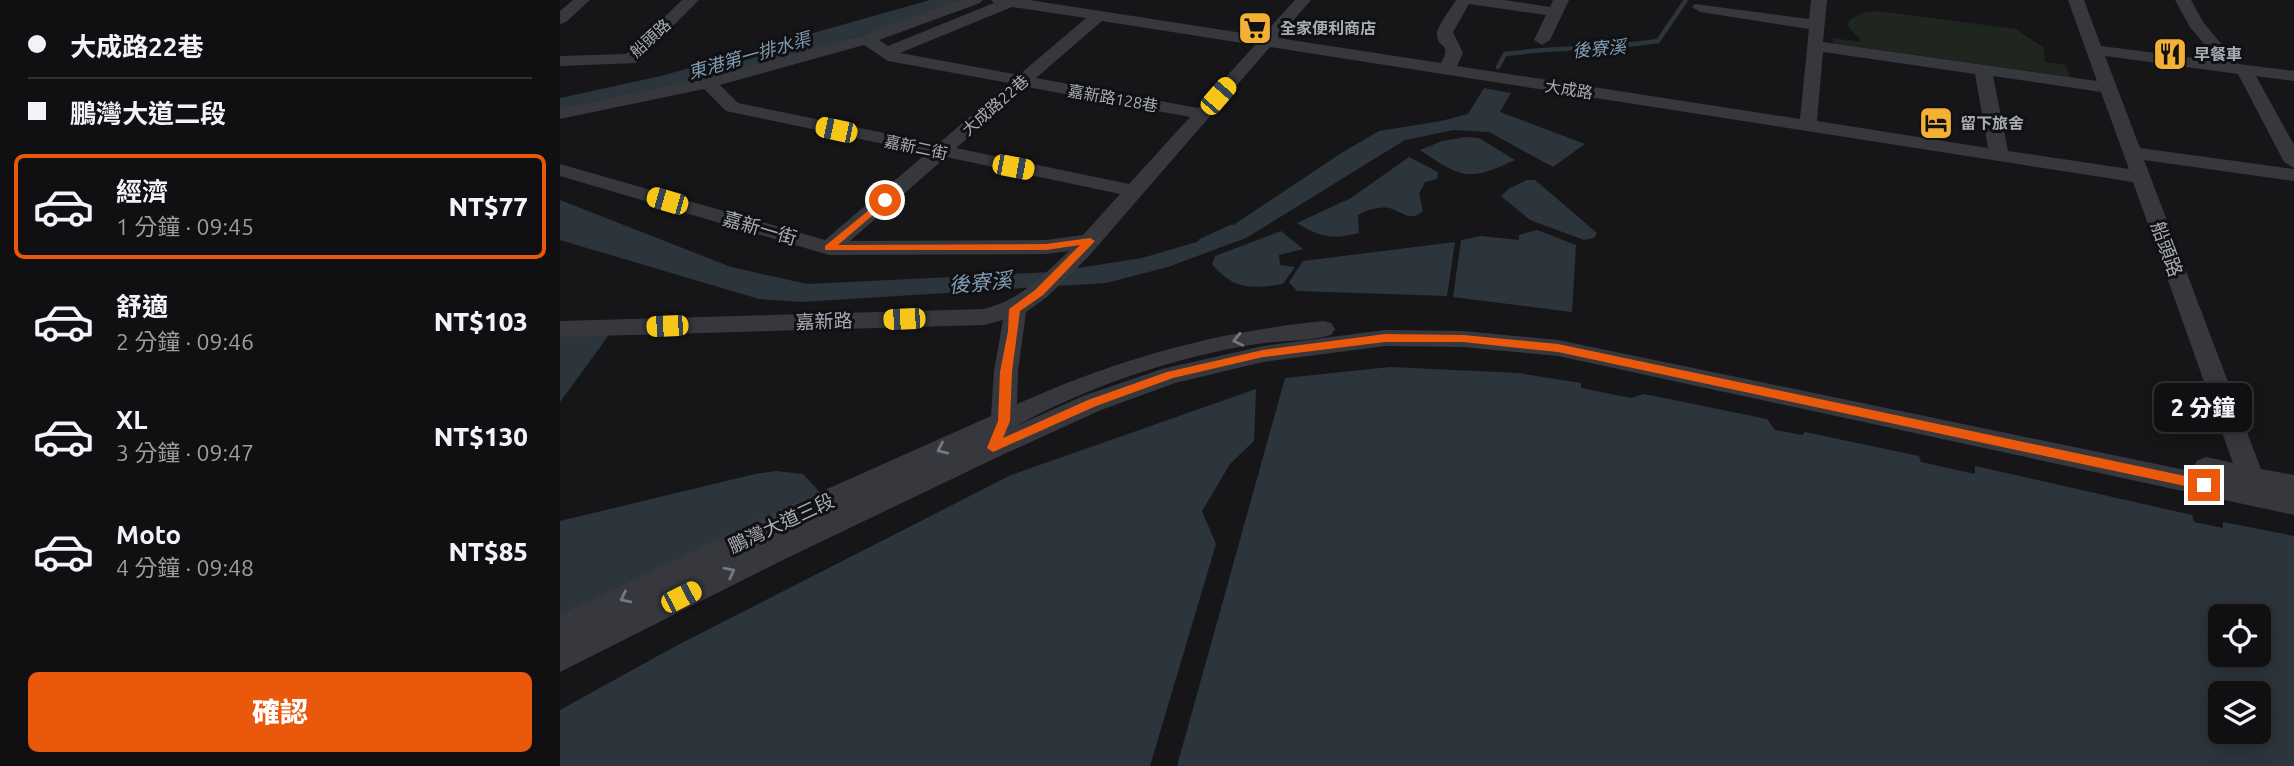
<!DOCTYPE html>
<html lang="zh-TW">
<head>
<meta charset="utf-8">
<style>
	body { margin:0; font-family:Ubuntu,"Noto Sans TC",sans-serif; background:#1e1e20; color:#f1f3f6; height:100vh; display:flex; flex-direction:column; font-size:26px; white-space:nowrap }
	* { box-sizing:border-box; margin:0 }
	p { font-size:23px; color:#9c9d9f }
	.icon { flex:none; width:38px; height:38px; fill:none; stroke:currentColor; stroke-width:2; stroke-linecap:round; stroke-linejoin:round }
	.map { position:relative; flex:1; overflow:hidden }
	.drawer { display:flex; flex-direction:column; background:#101012; width:560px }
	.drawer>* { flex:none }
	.hud { display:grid; align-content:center; height:154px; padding:0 28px; background:#101012 }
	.tools { position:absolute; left:1648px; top:604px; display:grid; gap:14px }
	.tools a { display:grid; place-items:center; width:63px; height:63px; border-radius:10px; background:#101012; box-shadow:0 4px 18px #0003,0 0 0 2px #303032; font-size:35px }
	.end { position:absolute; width:32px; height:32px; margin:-16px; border:9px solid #ea580c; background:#fff; box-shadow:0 0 0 4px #fff }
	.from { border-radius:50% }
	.bubble { position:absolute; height:49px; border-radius:10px; background:#101012; box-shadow:0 4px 18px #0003,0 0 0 2px #303032; font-size:23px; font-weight:800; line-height:49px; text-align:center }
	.car { position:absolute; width:21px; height:42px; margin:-21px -10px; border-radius:9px; box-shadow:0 0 5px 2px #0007; background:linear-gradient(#f5c518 24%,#345 0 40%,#f5c518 0 76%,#345 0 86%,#f5c518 0) }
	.hud b { display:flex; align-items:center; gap:24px; height:66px; font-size:26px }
	.hud b+b { border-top:2px solid #303032 }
	.hud i { width:18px; height:18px; background:#f1f3f6 }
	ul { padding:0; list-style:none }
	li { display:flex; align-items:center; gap:21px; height:105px; margin:0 14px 10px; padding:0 14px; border:4px solid transparent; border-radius:10px }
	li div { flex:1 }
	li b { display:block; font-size:26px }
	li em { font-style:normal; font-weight:800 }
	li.active { border-color:#ea580c }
	li>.icon { width:63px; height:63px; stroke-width:1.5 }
	.action { display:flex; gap:14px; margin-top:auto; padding:14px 28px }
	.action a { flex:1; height:80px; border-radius:10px; background:#ea580c; color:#fff; font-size:28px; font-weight:800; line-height:80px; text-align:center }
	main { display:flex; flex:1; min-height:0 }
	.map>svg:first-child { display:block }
	.green { fill:#1e261f }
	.water { fill:#2c353c; fill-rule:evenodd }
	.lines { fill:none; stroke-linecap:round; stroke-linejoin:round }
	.stream-far1 { stroke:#2c353c; stroke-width:4.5 }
	.stream { stroke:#2c353c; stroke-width:5 }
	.minor { fill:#37383d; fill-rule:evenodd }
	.oneway { stroke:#757881 }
	.route { fill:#ea580c }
	.labels { text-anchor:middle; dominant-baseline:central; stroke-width:6; stroke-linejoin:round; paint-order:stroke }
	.far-poi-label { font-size:16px; font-weight:bold; fill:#a8adb8; stroke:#111113; text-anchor:start }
	.far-street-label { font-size:16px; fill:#a8adb8; stroke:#111113 }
	.far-water-label { font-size:18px; font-style:italic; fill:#7f9bb3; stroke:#111113 }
	.street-label { font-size:19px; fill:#a8adb8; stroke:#111113 }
	.water-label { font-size:21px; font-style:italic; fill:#7f9bb3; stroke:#111113 }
</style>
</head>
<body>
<main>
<section class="drawer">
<div class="hud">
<b><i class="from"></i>大成路22巷</b>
<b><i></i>鵬灣大道二段</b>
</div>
<ul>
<li class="active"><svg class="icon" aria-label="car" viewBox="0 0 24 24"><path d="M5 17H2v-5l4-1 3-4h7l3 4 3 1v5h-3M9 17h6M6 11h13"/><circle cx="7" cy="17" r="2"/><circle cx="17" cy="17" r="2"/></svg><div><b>經濟</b><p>1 分鐘 · 09:45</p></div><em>NT$77</em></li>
<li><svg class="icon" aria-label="car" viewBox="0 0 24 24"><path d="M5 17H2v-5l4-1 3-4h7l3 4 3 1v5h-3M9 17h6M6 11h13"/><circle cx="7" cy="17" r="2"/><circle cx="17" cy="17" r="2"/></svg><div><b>舒適</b><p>2 分鐘 · 09:46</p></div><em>NT$103</em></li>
<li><svg class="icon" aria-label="car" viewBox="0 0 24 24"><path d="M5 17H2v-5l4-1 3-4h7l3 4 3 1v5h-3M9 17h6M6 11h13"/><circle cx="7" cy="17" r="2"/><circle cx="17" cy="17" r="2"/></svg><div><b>XL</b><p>3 分鐘 · 09:47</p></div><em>NT$130</em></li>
<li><svg class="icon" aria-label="car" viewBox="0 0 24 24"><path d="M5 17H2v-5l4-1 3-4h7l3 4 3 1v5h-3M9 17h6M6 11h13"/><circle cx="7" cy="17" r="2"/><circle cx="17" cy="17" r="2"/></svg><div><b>Moto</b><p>4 分鐘 · 09:48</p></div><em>NT$85</em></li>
</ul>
<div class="action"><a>確認</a></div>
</section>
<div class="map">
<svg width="1734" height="766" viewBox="0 0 1734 766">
	<rect width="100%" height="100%" fill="#161618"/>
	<path class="green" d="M1318,11L1456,29L1484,48L1485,62L1506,65L1510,77L1273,43V38L1302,42L1288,26L1289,20L1302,13Z"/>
	<path class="water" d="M370,0H407C274,47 139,85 0,113V98L101,76Z
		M924,88L951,93L940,112L1025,144L993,167L929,132L894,130L845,140L686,238L608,267L546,283L241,302L199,299L0,240V200L171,267L247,284L492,272L582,258L657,236L783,152L819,131L881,121L908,114Z
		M906,137L919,138L955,160C908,182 902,178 860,150L882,141Z
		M849,157L878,172L877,179L865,182L859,194L863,211C850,222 844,213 832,209C821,205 807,210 798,215L799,233C772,240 759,237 737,223L791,198Z
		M967,180H975L1037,233L1034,238L1024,240L970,220L941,196L950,188Z
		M977,230L1016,245L1012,312L893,297L901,240L921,236L959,240V235Z
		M721,231L743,249L719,255L720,265L735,267L723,284C692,289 673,290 652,264L655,256Z
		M895,242L887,296L737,291L729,282L743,261Z
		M54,328L0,402V329Z
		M830,367L958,373L1021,383V388L1071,398L1084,394L1207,419L1215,430L1242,435L1245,432L1359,456L1361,462L1415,474V466L1632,515L1634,522L1663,528V522L1734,536V766H617L725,378ZM1661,616H1699V654H1661ZM1661,693H1699V732H1661Z
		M696,389L694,441L670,464L642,511L656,544L590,766H0V710L114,647L451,475Z
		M216,471L243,474L268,501L0,631V521L195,474Z"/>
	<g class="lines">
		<path class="stream-far1" d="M938,67L945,54C996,47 1047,49 1098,41L1126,0"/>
		<path class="stream" d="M641,241L672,227"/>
		<path class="minor" d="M13,0H30L6,22L0,24V11Z
			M122,0H139L76,63L0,66V56L66,54Z
			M400,0H423L420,3L319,40L328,46L434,3L431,0H469L702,36L735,0H751L718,38L881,63C893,41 877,50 877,34C878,24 891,9 896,0H944L990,7L993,0H1009L990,40L982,45L974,40L986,15L909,4L893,32L903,53L897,66L1240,119L1249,29L1140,12L1132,7L1135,4L1249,19L1251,0H1267L1263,42L1537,81L1508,0H1524L1541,46L1658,61L1630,27L1615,0H1631L1643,22L1678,64L1734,71V81L1696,76L1734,145V168L1724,162L1678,74L1545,56L1580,148L1734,169V181L1584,160L1701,469L1734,475V515L998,356L903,347L825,346L703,362L615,383L541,410L442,455L227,558L0,672V615L202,518L431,416L434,371L443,320L424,325L0,337V321L424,309C462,299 481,277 509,251L486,254L269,255L0,176V164L265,240L367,153L166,111L144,89L0,119V109L146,78L300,36ZM452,7L526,18L459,75L340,53ZM542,21L695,45L638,108L476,78ZM304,45L328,61L449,83L378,144L178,103L160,85ZM710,47L1573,182L1673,463L1646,457L1637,461L1633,468L1635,472L998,340L903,331L825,330L703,346L602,369L523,396L454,427C527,387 614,357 697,344C721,340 747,342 771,335L775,329L771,323L763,321C653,332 558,359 457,404L458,371L466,312L487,297L528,257ZM1263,52L1415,74L1428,148L1257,121ZM1433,76L1541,92L1569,169L1448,151ZM467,87L630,117L569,184L396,148ZM386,157L560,194L523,235L486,240L290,241Z"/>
	</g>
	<defs><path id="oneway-chevron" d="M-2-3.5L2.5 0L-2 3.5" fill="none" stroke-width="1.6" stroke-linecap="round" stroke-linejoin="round" transform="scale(1.75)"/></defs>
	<g class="oneway">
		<use href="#oneway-chevron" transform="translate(678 340) rotate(167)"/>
		<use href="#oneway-chevron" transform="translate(382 449) rotate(155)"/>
		<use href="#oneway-chevron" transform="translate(170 572) rotate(-27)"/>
		<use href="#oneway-chevron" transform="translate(65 598) rotate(154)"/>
	</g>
	<path class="route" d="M325,197L329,200L328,202L278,245L486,244L530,238L535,241L483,295L460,311L452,372L450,421L443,438L528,400L607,372L703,350L825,334L903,335L998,344L1644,480L1651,485L1644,490L998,352L903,342H825L703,357L613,378L536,406L433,452L427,448L438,421L440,372L448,331L449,309L475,290L520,245L486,250H265V246Z"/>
	<defs>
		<g id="supermarket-square" transform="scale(1.75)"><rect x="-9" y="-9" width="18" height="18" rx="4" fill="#f2b134" stroke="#111113"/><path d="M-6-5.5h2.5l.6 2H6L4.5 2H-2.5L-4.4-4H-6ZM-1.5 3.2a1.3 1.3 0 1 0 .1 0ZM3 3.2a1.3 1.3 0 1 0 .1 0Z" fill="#111"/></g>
		<g id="restaurant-square" transform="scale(1.75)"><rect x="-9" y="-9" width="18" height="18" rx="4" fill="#f2b134" stroke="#111113"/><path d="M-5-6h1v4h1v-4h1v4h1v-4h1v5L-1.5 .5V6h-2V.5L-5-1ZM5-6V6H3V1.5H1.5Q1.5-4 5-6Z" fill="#111"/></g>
		<g id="hotel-square" transform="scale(1.75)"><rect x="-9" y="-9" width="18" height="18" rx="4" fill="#f2b134" stroke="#111113"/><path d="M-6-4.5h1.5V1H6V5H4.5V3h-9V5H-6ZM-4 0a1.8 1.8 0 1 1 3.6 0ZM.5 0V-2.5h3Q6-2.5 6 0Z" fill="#111"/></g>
	</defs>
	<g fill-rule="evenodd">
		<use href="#supermarket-square" x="695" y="28"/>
		<use href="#restaurant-square" x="1610" y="54"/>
		<use href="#hotel-square" x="1376" y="123"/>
	</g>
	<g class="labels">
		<g class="far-poi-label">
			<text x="720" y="28">全家便利商店</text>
			<text x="1634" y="54">早餐車</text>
			<text x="1400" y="123">留下旅舍</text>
		</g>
		<g class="far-street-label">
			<text transform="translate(90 38) rotate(-42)">船頭路</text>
			<text transform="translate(1009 89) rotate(9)">大成路</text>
			<text transform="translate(553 98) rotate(10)">嘉新路128巷</text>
			<text transform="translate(435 105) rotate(-41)">大成路22巷</text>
			<text transform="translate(356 147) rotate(12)">嘉新二街</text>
		</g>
		<g class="far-water-label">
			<text transform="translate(1039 48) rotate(-5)">後寮溪</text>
			<text transform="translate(189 55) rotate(-16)">東港第一排水渠</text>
		</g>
		<g class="street-label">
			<text transform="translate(200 228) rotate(16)">嘉新一街</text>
			<text transform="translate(1607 249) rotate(70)">船頭路</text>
			<text transform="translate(264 321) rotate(-2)">嘉新路</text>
			<text transform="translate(221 523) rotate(-25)">鵬灣大道三段</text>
		</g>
		<g class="water-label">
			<text transform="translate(420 282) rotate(-5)">後寮溪</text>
		</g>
	</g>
</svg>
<div class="tools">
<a><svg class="icon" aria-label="locate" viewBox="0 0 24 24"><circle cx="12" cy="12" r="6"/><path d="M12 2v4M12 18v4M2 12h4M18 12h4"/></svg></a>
<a><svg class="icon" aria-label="layers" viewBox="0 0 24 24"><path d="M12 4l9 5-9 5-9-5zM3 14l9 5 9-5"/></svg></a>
</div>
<i class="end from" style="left:325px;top:200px"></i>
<i class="end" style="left:1644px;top:485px"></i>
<div class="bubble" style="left:1594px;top:383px;width:98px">2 分鐘</div>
<i class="car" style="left:658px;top:96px;rotate:41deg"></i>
<i class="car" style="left:276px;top:130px;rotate:282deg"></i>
<i class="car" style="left:453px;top:167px;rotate:101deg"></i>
<i class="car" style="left:107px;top:201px;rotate:286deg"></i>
<i class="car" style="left:344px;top:319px;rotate:268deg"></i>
<i class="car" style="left:107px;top:326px;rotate:268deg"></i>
<i class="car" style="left:121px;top:597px;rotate:63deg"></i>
</div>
</main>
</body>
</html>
